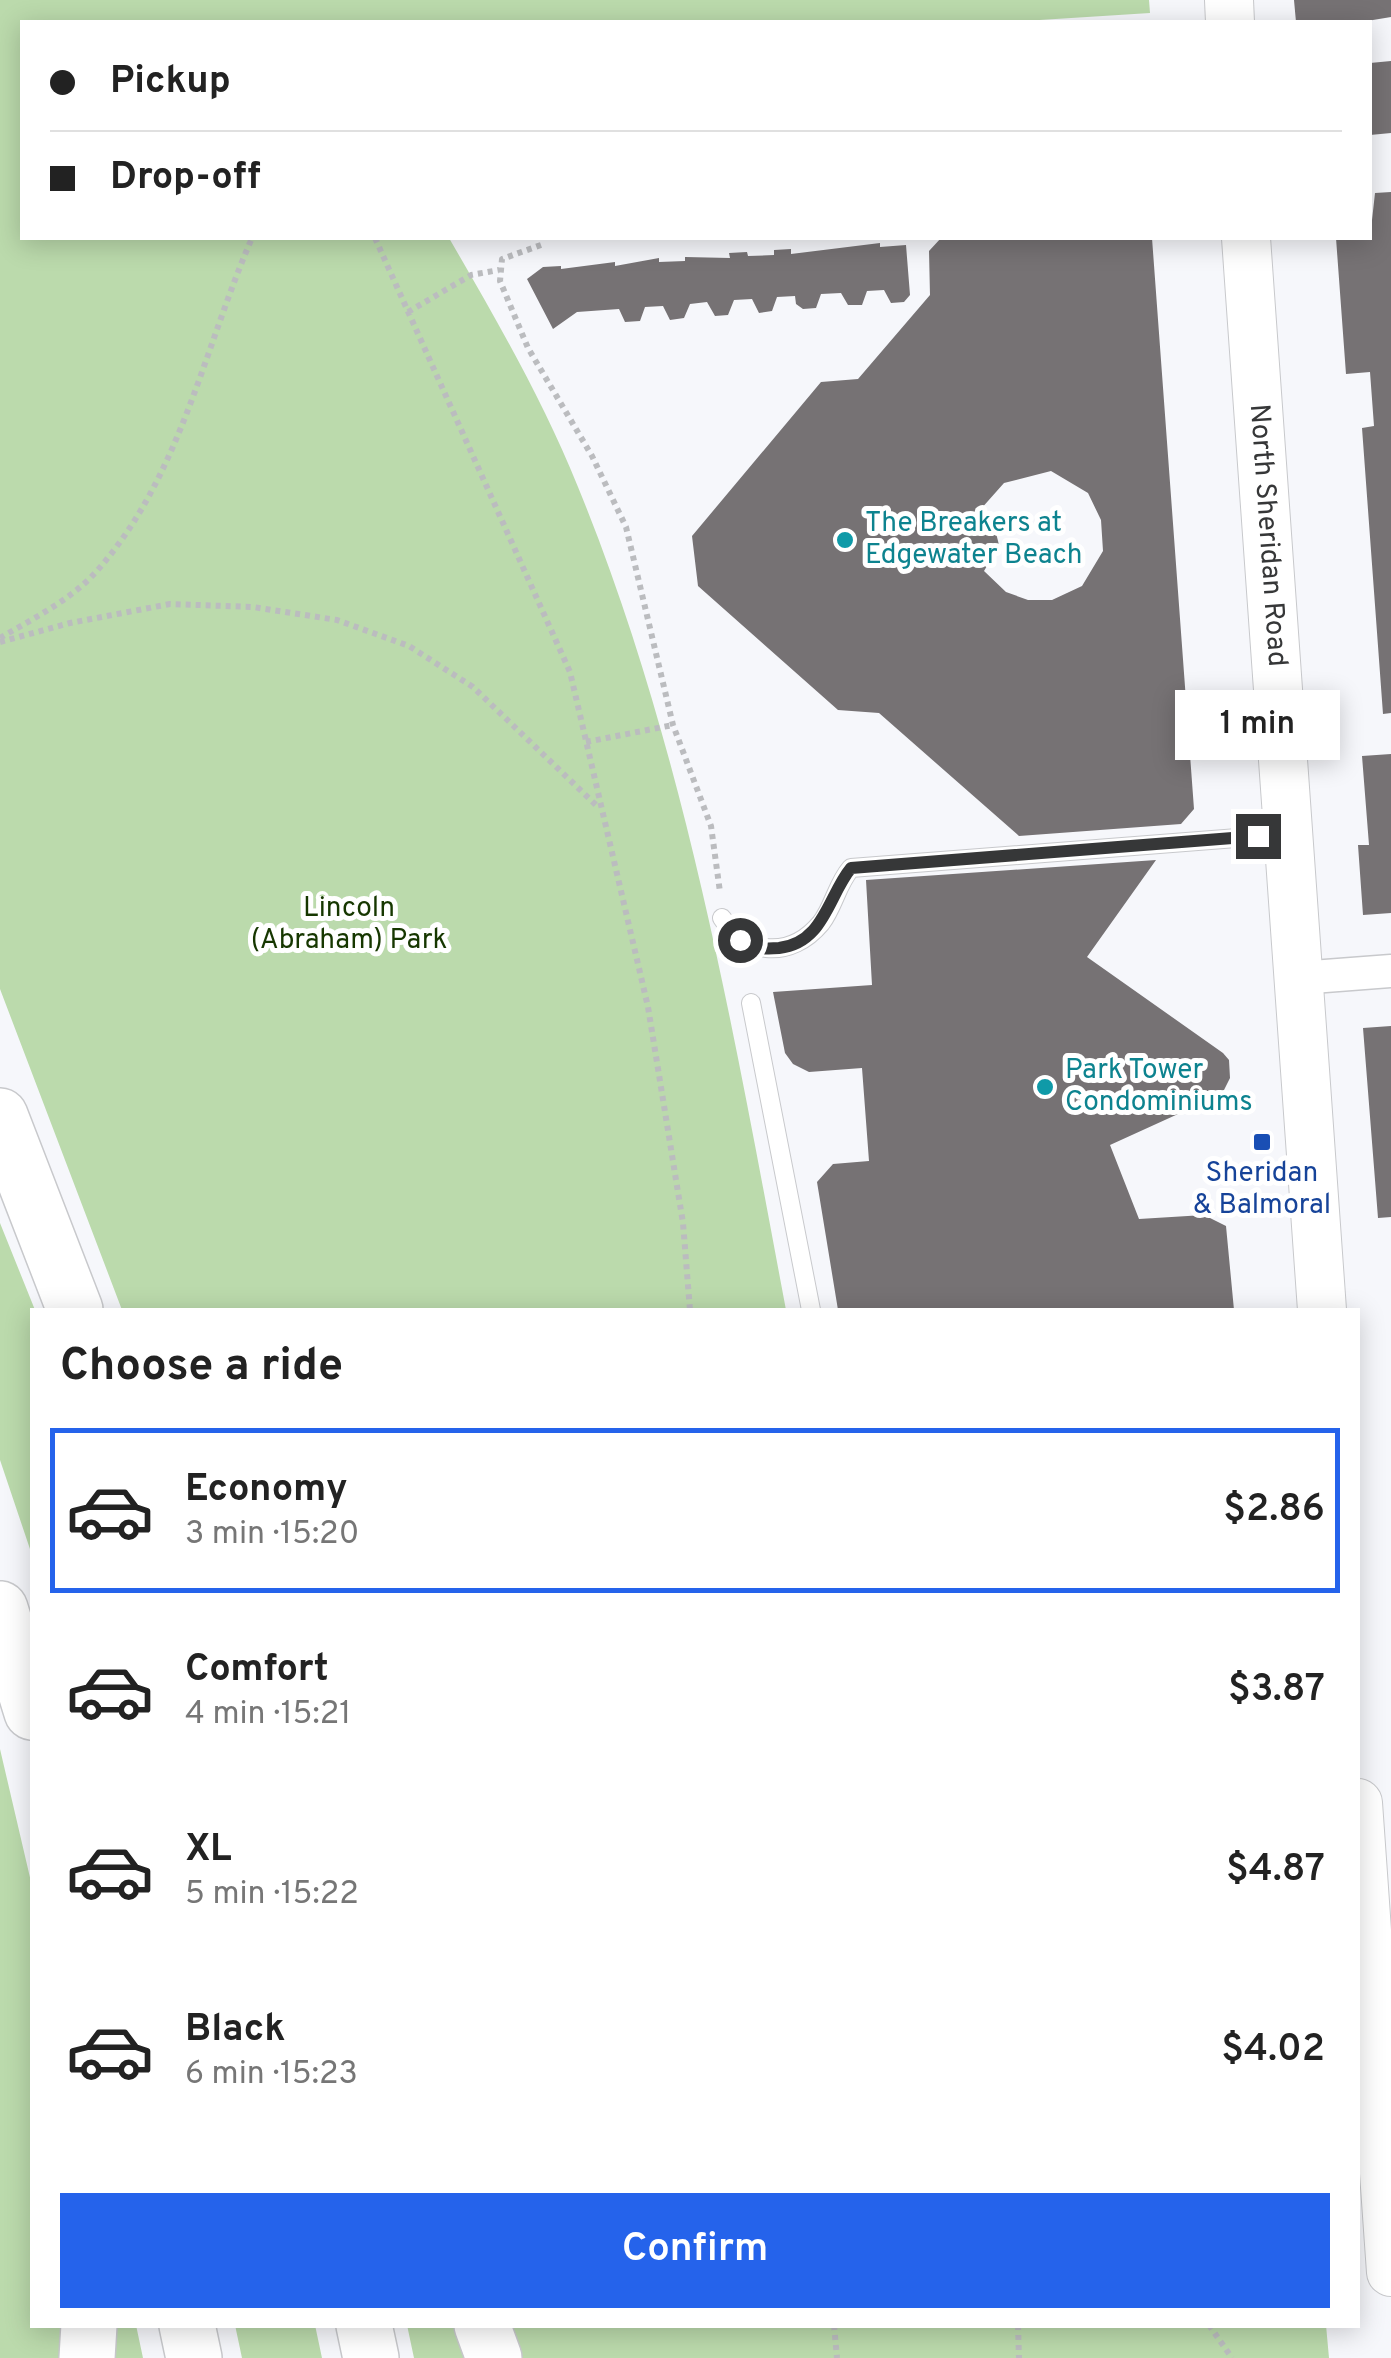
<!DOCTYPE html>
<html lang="en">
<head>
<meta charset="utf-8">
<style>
	body { margin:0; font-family:Overpass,sans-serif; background:#f2f2f2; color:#222; height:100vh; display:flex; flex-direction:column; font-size:38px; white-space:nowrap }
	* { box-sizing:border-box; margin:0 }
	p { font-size:32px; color:#767676 }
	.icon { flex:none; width:55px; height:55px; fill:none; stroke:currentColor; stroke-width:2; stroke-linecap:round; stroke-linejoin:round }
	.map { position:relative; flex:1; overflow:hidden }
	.panel { position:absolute; left:30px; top:1308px; width:1330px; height:1020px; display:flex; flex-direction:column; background:#fff; border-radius:0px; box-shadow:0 5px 25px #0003 }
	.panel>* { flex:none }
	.banner { position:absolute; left:20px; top:20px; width:1352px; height:220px; border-radius:0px; box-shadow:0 5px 25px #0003; display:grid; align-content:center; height:220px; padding:0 30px; background:#fff }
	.end { position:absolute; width:45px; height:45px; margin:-22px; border:12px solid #363738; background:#fff; box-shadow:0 0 0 5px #fff }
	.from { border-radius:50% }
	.bubble { position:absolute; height:70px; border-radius:0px; background:#fff; box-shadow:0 5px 25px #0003; font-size:32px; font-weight:600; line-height:70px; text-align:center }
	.banner b { display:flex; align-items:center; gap:35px; height:95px; font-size:38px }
	.banner b+b { border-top:2px solid #e0e0e0 }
	.banner i { width:25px; height:25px; background:#222 }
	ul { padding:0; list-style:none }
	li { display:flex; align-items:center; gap:30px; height:165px; margin:0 20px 15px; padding:0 10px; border:5px solid transparent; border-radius:0px }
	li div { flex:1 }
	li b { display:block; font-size:38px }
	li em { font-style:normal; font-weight:600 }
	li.on { border-color:#2563eb }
	li>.icon { width:90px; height:90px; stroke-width:1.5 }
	h2 { padding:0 30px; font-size:45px; line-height:120px }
	.cta { display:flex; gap:20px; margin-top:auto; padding:20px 30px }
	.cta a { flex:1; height:115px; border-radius:0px; background:#2563eb; color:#fff; font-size:40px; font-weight:600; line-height:115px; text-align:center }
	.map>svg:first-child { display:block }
	.green { fill:#bbdaac }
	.building { fill:#767274; fill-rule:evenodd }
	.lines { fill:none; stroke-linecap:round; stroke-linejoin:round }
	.lane-casing { stroke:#c8c9cc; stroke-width:20 }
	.street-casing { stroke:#c8c9cc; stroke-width:35 }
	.secondary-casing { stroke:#c8c9cc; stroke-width:50 }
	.highway-casing { stroke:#c8c9cc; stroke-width:58 }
	.path { stroke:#bbbcbf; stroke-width:6; stroke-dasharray:5 5; stroke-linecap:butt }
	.lane { stroke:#fff; stroke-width:18 }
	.street { stroke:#fff; stroke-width:32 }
	.secondary { stroke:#fff; stroke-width:48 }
	.highway { stroke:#fff; stroke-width:55 }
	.route { stroke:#363738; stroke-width:12 }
	.culture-dot { fill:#0f9aa8; stroke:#fff; stroke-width:4 }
	.transit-dot { fill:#1a4fb4; stroke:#fff; stroke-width:4 }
	.labels { text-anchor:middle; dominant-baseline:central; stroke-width:10; stroke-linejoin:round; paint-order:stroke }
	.culture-label { font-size:28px; fill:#0d838f; stroke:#fff; text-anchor:start }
	.street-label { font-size:28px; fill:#363738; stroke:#fff }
	.park-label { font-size:28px; fill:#163700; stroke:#fff }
	.transit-label { font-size:28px; fill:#164399; stroke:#fff }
</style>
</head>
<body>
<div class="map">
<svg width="1391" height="2358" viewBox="0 0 1391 2358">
	<rect width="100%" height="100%" fill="#f6f7fb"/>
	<path class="green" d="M0,0H1149L1150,13L1010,22H22V238H449C496,319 543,400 578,487C685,748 734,1034 786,1310H122L0,989Z
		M0,1223L35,1310L32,1555L0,1460Z
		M0,1749L32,1886V2325H63L61,2358H0Z
		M106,2325H136L143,2358H105Z
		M235,2325H315L322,2358H242Z
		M407,2325H453L465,2358H414Z
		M499,2325H1326L1329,2358H511Z"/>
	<path class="building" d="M1294,0H1391V17L1361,22H1296Z
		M1391,61V133L1370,135V63Z
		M1391,192V713L1383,714L1362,428L1374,426L1370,372L1346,374L1336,238H1370L1375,193Z
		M941,238H1152L1194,809L1181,824L1019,836L879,713L838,710L698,586L692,536L821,382L858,379L930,295L929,251ZM1051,471L1088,493L1101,520L1103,551L1082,586L1052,600H1028L1006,592L984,571L999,545L994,525L980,510L1004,483Z
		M880,243V247L906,245L910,295L904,302L891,303L884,290L867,291L862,305H848L841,293L821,294L816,308L803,309L796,304L795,296L777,297L772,311L759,313L752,299L734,300L728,315L715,316L707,302L690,304L684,318L670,320L663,306L645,307L640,321L625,322L619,309L577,312L553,329L527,279L543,267L561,266V269L615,262V266L659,258V262L685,261V257L730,258L729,253L747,252L748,256L774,255V250L791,249V254Z
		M1391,754V913L1363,915L1358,845H1369L1362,756Z
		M1156,860L1087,957L1223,1053L1229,1060L1230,1078L1222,1094L1110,1145L1139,1219L1204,1215L1226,1226L1234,1310H838L817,1182L833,1164L869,1161L862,1068L809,1072L793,1064L785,1053L773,992L872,985L866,880Z
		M1391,1026V1217L1378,1218L1363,1028Z"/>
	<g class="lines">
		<g class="lane-casing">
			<path id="lane" d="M722,918C746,956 791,959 821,923C834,906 837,884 851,868L1288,834
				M751,1003L811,1310"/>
		</g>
		<g class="street-casing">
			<path id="street" d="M1299,978L1391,971"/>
		</g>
		<g class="secondary-casing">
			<g id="secondary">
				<path d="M1229,0L1230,22"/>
				<path id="s1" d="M1246,238L1322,1310"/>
				<path d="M1358,1803L1391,2272"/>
			</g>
		</g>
		<g class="highway-casing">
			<path id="highway" d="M0,1116L75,1310
				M0,1609L32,1712
				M187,2325L194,2358
				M364,2325L371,2358
				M482,2325L494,2358
				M87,2358L89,2325"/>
		</g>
		<path class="path" d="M375,238L570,672L648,1007L683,1223L690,1310
			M541,245L502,259L500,281L528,348L592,456L626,527L673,725L711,826L720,892
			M408,312L471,275L499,270
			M0,638C32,619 69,601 94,574C180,480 203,350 252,238
			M0,642L70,623L170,604L253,607L337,620L409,646L473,687L598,807
			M586,742L673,725
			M834,2325L837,2358
			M1018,2325L1019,2358
			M1209,2325L1232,2358"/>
		<use href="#lane" class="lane"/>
		<use href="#street" class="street"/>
		<use href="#secondary" class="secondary"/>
		<use href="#highway" class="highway"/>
	</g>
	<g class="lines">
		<path class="route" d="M740,940C753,949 764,949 779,948C824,943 828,896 851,868L1258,836"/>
	</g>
	<g class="culture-dot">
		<circle cx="845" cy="540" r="10"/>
		<circle cx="1045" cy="1087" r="10"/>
	</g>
	<rect class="transit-dot" x="1252" y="1132" width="20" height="20" rx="5"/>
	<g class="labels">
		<g class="culture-label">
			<text x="865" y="524">The Breakers at<tspan x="865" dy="32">Edgewater Beach</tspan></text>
			<text x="1065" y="1071">Park Tower<tspan x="1065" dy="32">Condominiums</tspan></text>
		</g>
		<g class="street-label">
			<text stroke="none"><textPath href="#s1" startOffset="298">North Sheridan Road</textPath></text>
		</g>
		<g class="park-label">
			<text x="349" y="909">Lincoln<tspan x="349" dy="32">(Abraham) Park</tspan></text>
		</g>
		<g class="transit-label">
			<text x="1262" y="1174">Sheridan<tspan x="1262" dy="32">&amp; Balmoral</tspan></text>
		</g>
	</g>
</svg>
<i class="end from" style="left:740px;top:940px"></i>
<i class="end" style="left:1258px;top:836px"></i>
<div class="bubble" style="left:1175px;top:690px;width:165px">1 min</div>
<div class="banner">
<b><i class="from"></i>Pickup</b>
<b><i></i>Drop-off</b>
</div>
<section class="panel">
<h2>Choose a ride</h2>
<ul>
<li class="on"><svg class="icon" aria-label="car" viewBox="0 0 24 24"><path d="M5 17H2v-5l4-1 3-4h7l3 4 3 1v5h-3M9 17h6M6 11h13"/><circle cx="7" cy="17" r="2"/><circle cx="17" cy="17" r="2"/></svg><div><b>Economy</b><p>3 min · 15:20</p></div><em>$2.86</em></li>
<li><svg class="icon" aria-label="car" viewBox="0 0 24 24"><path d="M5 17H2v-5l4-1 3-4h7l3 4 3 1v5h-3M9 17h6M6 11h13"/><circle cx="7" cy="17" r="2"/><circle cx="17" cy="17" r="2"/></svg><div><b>Comfort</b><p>4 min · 15:21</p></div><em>$3.87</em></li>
<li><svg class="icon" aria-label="car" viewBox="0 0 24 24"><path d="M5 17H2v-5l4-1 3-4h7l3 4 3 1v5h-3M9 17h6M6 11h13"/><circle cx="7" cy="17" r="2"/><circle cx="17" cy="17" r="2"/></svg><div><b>XL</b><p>5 min · 15:22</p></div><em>$4.87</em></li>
<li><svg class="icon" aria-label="car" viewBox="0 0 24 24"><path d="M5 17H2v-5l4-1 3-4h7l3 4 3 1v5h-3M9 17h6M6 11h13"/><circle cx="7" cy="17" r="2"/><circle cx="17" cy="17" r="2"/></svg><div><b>Black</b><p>6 min · 15:23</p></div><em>$4.02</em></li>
</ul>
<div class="cta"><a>Confirm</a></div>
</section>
</div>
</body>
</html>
